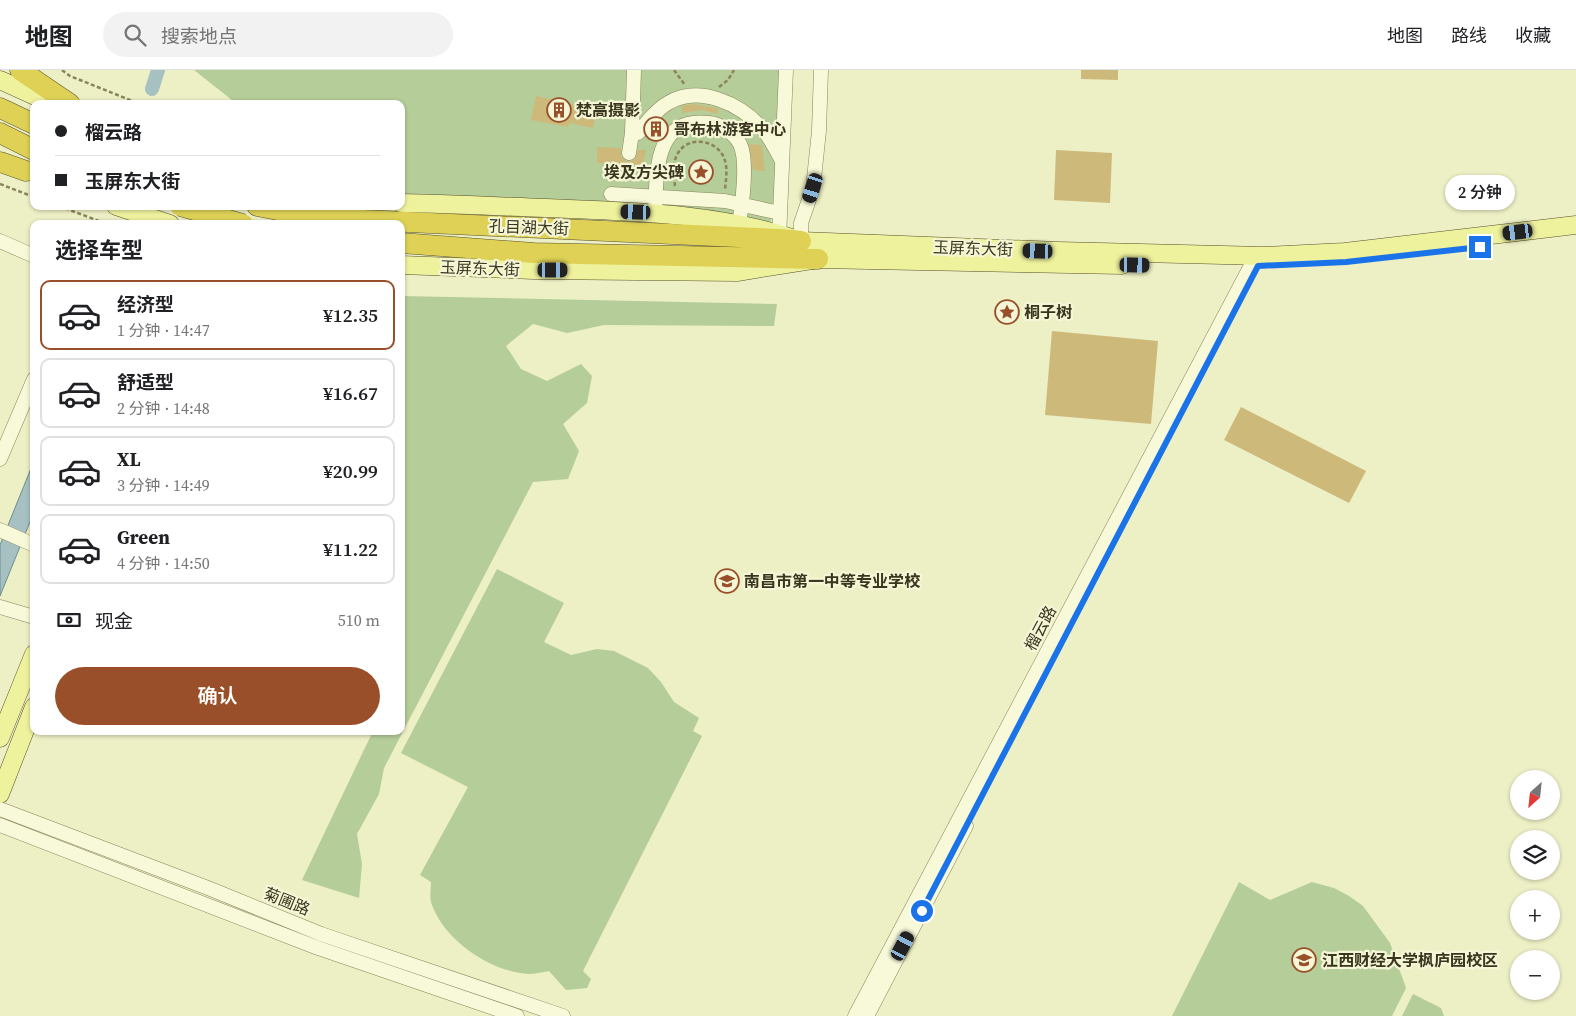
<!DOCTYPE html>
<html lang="zh">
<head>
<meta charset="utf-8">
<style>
	body { margin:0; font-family:"Source Serif 4","Noto Sans SC",serif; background:#f2f2f2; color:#202124; height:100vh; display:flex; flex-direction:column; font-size:19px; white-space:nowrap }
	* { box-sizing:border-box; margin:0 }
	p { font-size:16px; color:#757577 }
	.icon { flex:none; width:28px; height:28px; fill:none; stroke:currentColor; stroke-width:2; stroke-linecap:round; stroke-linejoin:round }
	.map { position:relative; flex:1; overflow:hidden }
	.side { position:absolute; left:30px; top:150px; width:375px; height:515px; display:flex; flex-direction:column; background:#fff; border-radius:10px; box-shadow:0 1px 4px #0004 }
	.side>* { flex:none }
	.banner { position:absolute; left:30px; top:30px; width:375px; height:110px; border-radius:10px; box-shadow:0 1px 4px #0004; display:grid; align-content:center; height:110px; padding:0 25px; background:#fff }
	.needle { width:32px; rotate:207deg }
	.fabs { position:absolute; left:1510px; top:700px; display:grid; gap:10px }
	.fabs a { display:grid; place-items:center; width:50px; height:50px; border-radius:50%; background:#fff; box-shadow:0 1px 4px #0004; font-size:25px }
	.end { position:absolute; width:22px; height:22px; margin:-11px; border:6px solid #1a73e8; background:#fff; box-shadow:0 0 0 2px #fff }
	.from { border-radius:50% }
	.bubble { position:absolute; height:35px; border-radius:18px; background:#fff; box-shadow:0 1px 4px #0004; font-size:16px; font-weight:600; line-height:35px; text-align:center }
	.car { position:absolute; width:15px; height:30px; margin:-15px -8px; border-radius:6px; box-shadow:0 0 4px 1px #0007; background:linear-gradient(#222 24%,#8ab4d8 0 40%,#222 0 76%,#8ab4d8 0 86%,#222 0) }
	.banner b { display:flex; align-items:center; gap:18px; height:48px; font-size:19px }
	.banner b+b { border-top:1px solid #e0e0e0 }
	.banner i { width:12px; height:12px; background:#202124 }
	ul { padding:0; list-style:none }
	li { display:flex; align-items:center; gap:15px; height:70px; margin:0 10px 8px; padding:0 15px; border:2px solid #e0e0e0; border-radius:10px }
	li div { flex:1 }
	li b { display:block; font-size:19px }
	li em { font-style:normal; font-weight:600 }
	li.current { border-color:#99502a }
	li>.icon { width:45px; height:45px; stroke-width:1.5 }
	h2 { padding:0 25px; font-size:22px; line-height:60px }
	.pay { display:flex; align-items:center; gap:12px; height:55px; padding:0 25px; font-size:19px }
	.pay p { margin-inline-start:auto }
	.button { display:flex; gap:10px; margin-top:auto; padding:10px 25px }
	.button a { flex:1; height:58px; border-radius:30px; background:#99502a; color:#fff; font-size:20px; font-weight:600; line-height:58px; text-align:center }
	header { display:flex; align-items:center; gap:30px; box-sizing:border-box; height:70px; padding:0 25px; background:#fff; border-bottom:1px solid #e0e0e0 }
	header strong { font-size:24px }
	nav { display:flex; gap:28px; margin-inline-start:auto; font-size:18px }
	.search { width:350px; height:45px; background:#f2f2f2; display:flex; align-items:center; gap:12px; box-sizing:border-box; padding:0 18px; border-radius:28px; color:#757577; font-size:19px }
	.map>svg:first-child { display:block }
	.green { fill:#b5cd99 }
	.water { fill:#a7c1c2; stroke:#6d8d91 }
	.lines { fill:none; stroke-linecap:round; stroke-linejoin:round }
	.canal { stroke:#a7c1c2; stroke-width:14 }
	.building { fill:#cdba7b }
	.minor-casing { stroke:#8a845b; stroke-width:15 }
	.major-casing { stroke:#58502f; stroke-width:19 }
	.highway-casing { stroke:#58502f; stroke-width:21 }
	.path { stroke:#8a845b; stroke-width:2.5; stroke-dasharray:4 2.5; stroke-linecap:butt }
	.minor { stroke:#f7f9d9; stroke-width:14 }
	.major { stroke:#eef29d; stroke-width:18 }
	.highway { stroke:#ded156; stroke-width:20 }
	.highway-bridge-casing { stroke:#58502f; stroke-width:21; stroke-linecap:butt }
	.highway-bridge { stroke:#ded156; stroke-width:20 }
	.route { stroke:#1a73e8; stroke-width:6 }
	.labels { text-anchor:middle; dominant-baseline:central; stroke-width:4.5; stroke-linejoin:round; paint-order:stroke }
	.poi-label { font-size:16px; font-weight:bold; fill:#3a351f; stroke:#f4f6d5; text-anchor:start }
	.street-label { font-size:16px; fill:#3a351f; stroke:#f4f6d5 }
</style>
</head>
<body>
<header>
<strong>地图</strong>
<div class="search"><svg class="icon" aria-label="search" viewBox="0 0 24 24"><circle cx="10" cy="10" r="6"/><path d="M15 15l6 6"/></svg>搜索地点</div>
<nav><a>地图</a><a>路线</a><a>收藏</a></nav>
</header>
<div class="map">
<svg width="1576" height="946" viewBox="0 0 1576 946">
	<rect width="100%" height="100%" fill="#edefc5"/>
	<path class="green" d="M194,0H780L779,101L771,152C650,126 524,132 401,129V34H237Z
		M401,226L777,234L774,256L604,255L567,263L533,254L506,276L521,299L547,311L581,294L592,306L587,333L563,354L579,381L568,409L533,412L384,698L379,724L357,764L362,794L359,828L302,810L373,661H401Z
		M497,499L564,533L544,572L571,585L597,579L614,581L648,598L661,612L674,632L699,648L693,661L702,666L583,901L591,909L587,918L566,920L549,901C542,902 535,904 529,904C491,902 445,871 432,835C429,828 431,819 431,812L420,805L468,717L401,683Z
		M1239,812L1270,830L1312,812L1334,818L1349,826L1363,836L1390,873L1406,918L1392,946H1172Z
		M1413,924L1441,938L1444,946H1402Z"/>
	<path class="water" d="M34,391V442L0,526V475Z"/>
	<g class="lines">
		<path class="canal" d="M152,19L158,0"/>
	</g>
	<path class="building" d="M1081,0H1118V10L1081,9Z
		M536,26L573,34V37L596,42L593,58L569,53L568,57L531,50Z
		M693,34L716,38L718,39V44L702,40L682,43V36Z
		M749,74L762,75L765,101L753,100Z
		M597,77L621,78V87L628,92L635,89L638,80H646L643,95L597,93Z
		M1056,80L1112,83L1110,133L1054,130Z
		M1052,261L1158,271L1151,354L1045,345Z
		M1241,337L1366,401L1349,433L1224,370Z"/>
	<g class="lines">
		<g class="minor-casing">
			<path id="minor" d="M632,63H638C647,52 656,40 668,33C699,14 740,34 762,58C770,68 776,80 782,91
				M629,83L632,63L634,0
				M611,124L725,131L780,143
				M655,142C657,104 653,46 709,53C721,54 734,63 740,74C748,91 742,135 739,154
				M779,169L786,0
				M0,171L34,186
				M801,171V153L813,118L819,61L821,0
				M0,389L34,309
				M0,460L34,475
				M0,537L34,547
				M0,739L208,818L321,864L563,946
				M0,755L318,878L517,946
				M855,946L1256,186
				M867,946L966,756"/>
		</g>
		<g class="major-casing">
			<path id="major" d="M0,10L53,34
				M401,133C457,134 513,137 569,139C648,142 726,145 801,171L1058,181L1264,186L1345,182L1576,155
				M116,136L170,154
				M401,195L534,200L737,202L818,189L1122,195
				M0,668L34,584
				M0,724L34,637"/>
		</g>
		<g class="highway-casing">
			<path id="highway" d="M20,0L70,34
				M0,38L34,54
				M0,63L34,80
				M0,92L26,101
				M257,136L298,144L365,150L779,169L801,171
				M401,173L534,183L818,189"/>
		</g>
		<path class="path" d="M62,0L70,6L140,34
			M674,0L685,15
			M719,17L728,10L734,0
			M0,114L34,127
			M675,116C674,106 672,94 677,85C686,65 717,69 724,88C728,97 726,110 725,119
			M59,136L107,154"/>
		<use href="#minor" class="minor"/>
		<use href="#major" class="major"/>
		<use href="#highway" class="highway"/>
		<g class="highway-bridge-casing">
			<path id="highway-bridge" d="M180,136L243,154"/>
		</g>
		<use href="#highway-bridge" class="highway-bridge"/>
	</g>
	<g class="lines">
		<path class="route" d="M922,841L1258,196L1346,192L1480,177"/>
	</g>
	<defs>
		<g id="building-ring" transform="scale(1.25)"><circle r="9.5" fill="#f4f6d5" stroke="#99502a" stroke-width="1.5"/><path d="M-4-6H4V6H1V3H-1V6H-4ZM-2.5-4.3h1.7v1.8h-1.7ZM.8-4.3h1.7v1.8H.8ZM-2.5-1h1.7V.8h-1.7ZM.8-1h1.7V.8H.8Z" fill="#99502a"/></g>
		<g id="sight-ring" transform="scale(1.25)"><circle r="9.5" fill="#f4f6d5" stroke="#99502a" stroke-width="1.5"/><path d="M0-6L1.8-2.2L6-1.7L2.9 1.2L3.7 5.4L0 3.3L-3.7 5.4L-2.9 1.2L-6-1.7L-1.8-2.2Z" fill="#99502a"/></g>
		<g id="school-ring" transform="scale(1.25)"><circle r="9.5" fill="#f4f6d5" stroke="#99502a" stroke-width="1.5"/><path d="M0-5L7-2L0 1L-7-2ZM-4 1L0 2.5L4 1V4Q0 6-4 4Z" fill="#99502a"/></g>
		<g id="university-ring" transform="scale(1.25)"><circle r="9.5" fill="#f4f6d5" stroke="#99502a" stroke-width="1.5"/><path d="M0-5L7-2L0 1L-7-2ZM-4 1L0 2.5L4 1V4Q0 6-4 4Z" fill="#99502a"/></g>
	</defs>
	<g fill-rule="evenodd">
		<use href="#building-ring" x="559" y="40"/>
		<use href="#building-ring" x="656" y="59"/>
		<use href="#sight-ring" x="701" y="102"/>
		<use href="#sight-ring" x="1007" y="242"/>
		<use href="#school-ring" x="727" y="511"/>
		<use href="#university-ring" x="1304" y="890"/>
	</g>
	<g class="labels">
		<g class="poi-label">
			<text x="576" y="40">梵高摄影</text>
			<text x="674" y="59">哥布林游客中心</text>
			<text x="684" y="102" text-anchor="end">埃及方尖碑</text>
			<text x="1024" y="242">桐子树</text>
			<text x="744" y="511">南昌市第一中等专业学校</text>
			<text x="1322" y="890">江西财经大学枫庐园校区</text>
		</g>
		<g class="street-label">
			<text transform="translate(529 157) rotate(2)">孔目湖大街</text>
			<text transform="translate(973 178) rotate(2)">玉屏东大街</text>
			<text transform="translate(480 198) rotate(2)">玉屏东大街</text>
			<text transform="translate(1040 558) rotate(-62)">榴云路</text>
			<text transform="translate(287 831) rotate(22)">菊圃路</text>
		</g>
	</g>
</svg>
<div class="fabs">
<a><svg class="needle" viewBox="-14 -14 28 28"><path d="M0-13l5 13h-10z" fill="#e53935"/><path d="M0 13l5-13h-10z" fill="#757577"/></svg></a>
<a><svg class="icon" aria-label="layers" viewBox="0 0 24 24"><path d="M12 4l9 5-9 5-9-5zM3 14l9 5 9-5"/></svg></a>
<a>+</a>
<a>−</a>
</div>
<i class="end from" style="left:922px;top:841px"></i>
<i class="end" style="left:1480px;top:177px"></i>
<div class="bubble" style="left:1445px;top:105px;width:70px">2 分钟</div>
<i class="car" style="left:813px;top:118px;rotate:198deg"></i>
<i class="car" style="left:636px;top:142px;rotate:272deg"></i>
<i class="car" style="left:1518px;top:162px;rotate:263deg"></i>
<i class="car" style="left:1038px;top:181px;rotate:272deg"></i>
<i class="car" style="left:1135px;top:195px;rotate:91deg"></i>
<i class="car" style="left:553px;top:200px;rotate:90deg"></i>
<i class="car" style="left:903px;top:876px;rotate:28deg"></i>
<div class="banner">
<b><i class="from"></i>榴云路</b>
<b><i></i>玉屏东大街</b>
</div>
<section class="side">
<h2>选择车型</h2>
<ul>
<li class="current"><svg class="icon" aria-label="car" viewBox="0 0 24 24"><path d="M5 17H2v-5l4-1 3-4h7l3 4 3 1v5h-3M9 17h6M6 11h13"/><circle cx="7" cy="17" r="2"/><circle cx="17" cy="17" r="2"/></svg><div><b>经济型</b><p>1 分钟 · 14:47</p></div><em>¥12.35</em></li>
<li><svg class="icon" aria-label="car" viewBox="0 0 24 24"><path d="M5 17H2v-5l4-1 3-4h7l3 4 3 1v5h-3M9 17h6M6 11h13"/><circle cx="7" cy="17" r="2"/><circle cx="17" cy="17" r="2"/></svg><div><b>舒适型</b><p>2 分钟 · 14:48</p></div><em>¥16.67</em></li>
<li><svg class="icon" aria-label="car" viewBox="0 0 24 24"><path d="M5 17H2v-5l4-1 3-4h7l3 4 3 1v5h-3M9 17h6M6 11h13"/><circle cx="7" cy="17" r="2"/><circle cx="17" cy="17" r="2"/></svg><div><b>XL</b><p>3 分钟 · 14:49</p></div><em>¥20.99</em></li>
<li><svg class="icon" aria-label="car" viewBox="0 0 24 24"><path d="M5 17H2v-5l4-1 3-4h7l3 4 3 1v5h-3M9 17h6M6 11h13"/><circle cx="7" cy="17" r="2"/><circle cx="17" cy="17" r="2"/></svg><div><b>Green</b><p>4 分钟 · 14:50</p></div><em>¥11.22</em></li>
</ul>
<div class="pay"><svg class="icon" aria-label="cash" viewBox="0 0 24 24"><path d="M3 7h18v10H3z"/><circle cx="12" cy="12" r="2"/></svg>现金<p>510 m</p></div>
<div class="button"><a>确认</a></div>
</section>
</div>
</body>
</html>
